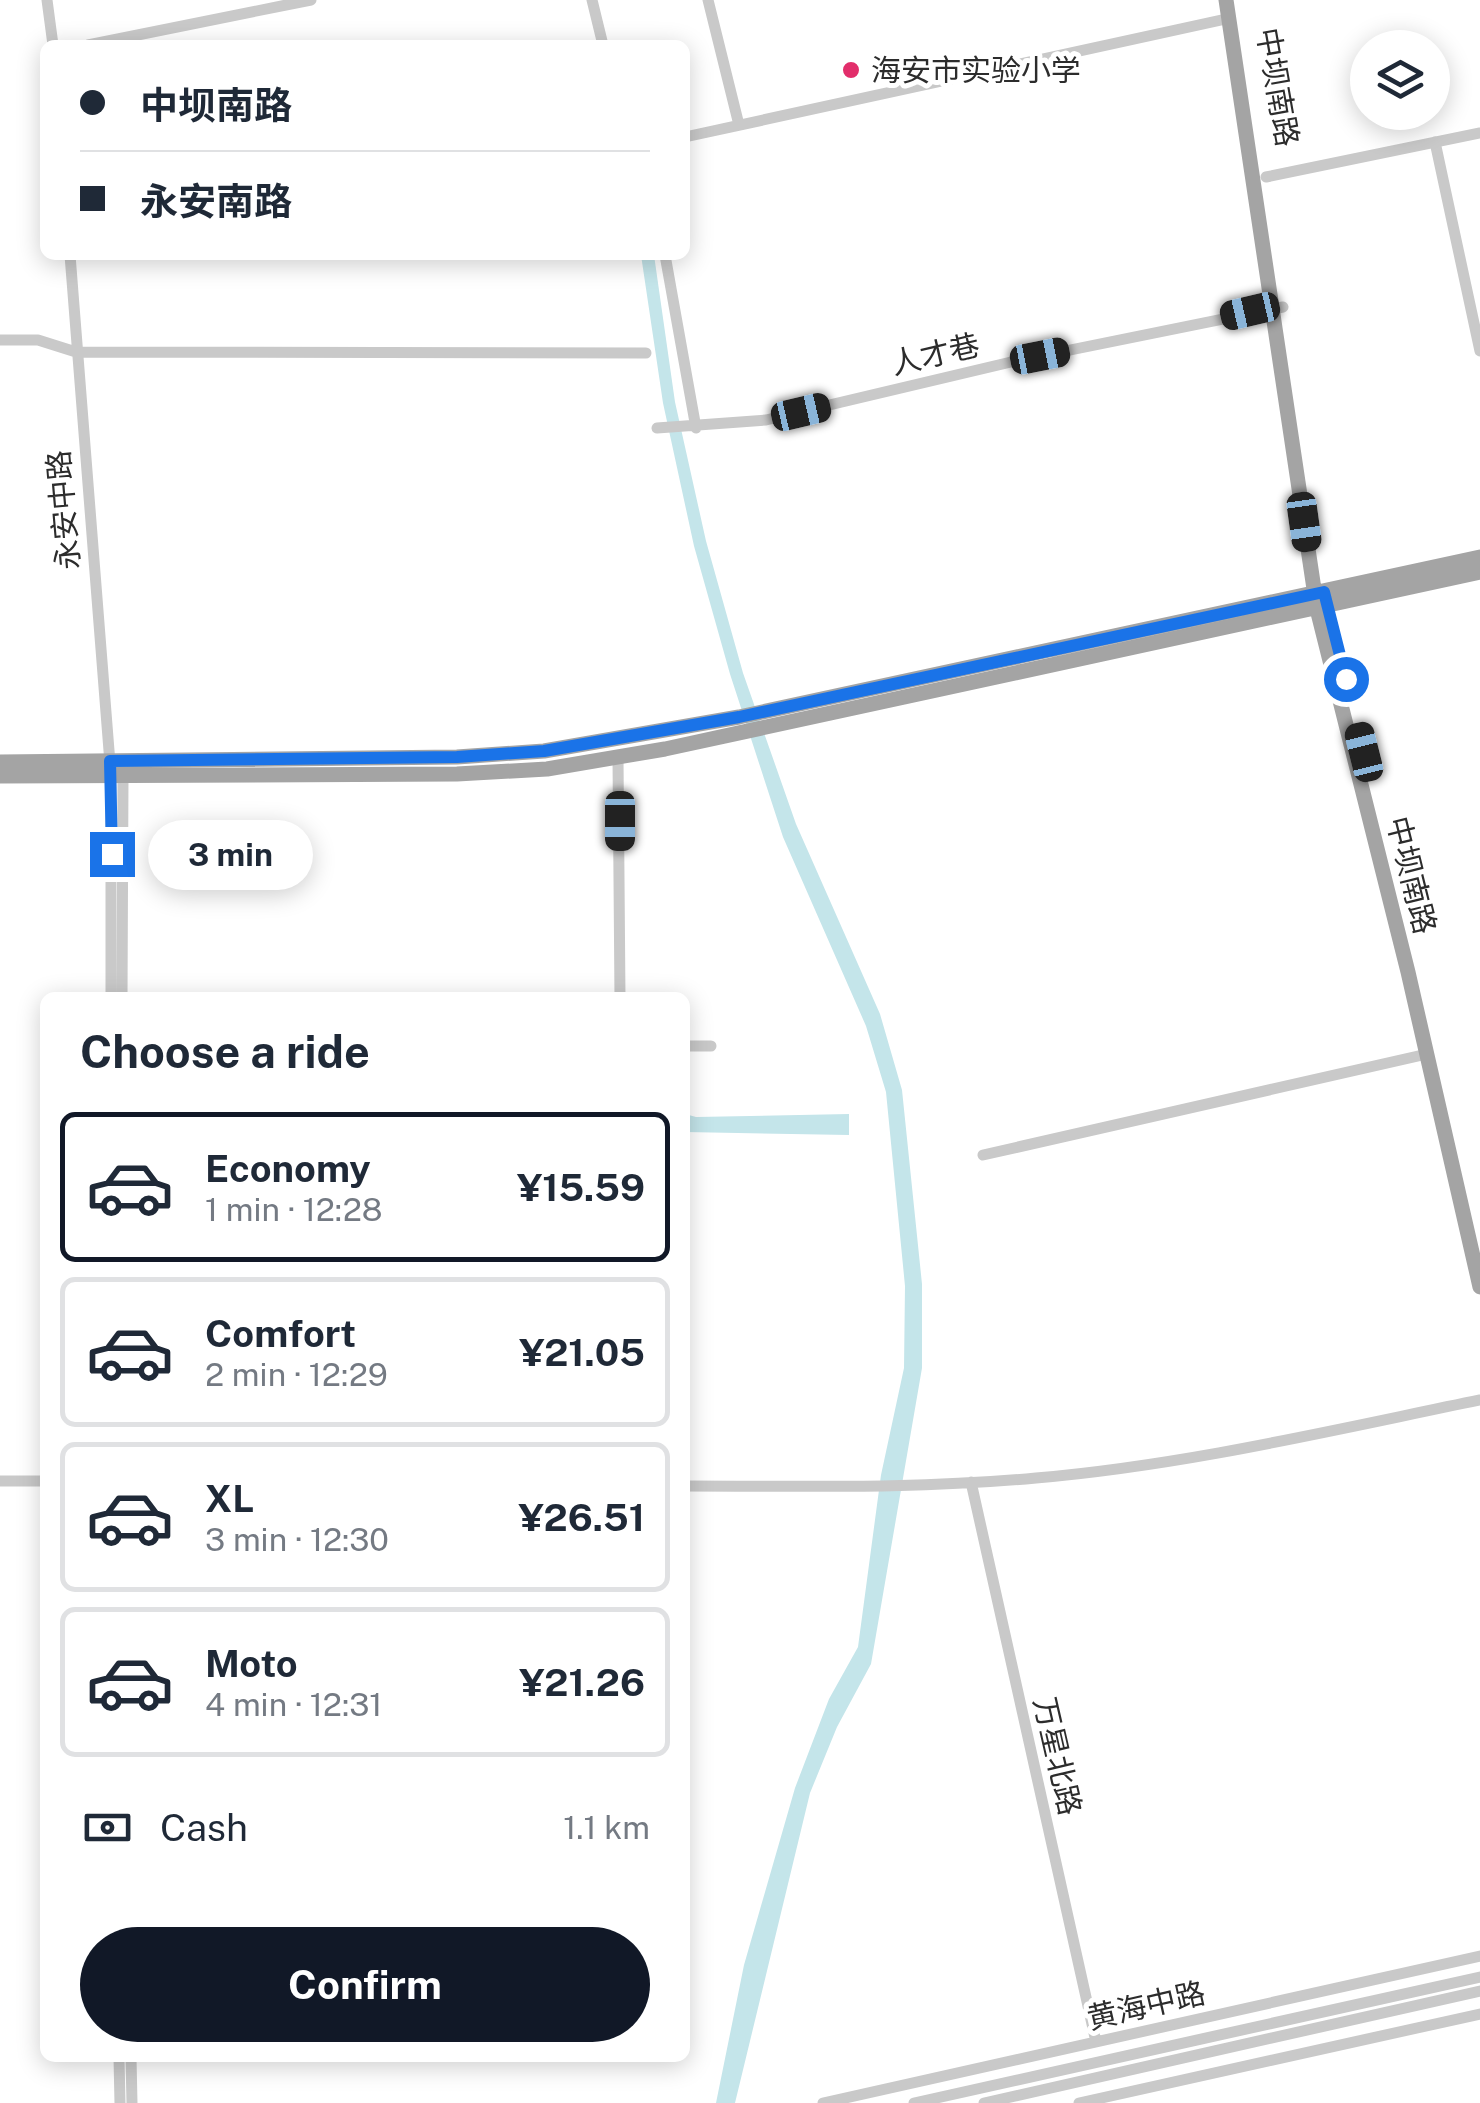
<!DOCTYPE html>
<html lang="en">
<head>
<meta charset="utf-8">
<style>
	body { margin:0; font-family:"Public Sans","Noto Sans SC",sans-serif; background:#f2f2f3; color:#1f2937; height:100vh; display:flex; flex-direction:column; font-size:38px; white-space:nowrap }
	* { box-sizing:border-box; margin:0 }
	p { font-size:32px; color:#747a83 }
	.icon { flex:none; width:55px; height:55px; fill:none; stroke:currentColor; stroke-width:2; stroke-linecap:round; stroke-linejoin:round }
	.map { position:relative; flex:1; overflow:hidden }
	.sheet { position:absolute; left:40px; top:992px; width:650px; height:1070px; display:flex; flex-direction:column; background:#fff; border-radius:15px; box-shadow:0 5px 25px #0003 }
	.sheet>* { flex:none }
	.banner { position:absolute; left:40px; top:40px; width:650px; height:220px; border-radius:15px; box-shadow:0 5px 25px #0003; display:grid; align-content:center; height:220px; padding:0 40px; background:#fff }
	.fabs { position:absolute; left:1350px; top:30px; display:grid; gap:20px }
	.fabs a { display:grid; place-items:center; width:100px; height:100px; border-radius:50%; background:#fff; box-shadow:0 5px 25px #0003; font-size:50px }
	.end { position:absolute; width:45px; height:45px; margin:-22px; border:12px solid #1a73e8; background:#fff; box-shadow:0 0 0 5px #fff }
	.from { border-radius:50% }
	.bubble { position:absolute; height:70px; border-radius:35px; background:#fff; box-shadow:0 5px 25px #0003; font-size:32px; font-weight:700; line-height:70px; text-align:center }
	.car { position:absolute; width:30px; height:60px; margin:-30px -15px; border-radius:12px; box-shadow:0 0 8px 2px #0007; background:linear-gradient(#222 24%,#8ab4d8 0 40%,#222 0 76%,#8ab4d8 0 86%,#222 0) }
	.banner b { display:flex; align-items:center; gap:35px; height:95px; font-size:38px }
	.banner b+b { border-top:2px solid #e0e1e3 }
	.banner i { width:25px; height:25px; background:#1f2937 }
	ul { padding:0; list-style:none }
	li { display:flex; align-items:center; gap:30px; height:150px; margin:0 20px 15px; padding:0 20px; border:5px solid #e0e1e3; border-radius:15px }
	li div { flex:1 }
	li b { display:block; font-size:38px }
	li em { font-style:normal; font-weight:700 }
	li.selected { border-color:#111827 }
	li>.icon { width:90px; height:90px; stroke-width:1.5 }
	h2 { padding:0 40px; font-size:45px; line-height:120px }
	.pay { display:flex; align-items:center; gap:25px; height:110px; padding:0 40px; font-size:38px }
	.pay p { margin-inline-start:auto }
	.cta { display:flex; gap:20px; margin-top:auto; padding:20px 40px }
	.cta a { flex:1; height:115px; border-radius:60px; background:#111827; color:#fff; font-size:40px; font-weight:700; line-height:115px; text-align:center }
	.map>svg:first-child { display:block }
	.water { fill:#c4e5ea }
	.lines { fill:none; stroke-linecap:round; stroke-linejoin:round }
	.minor { stroke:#c9c9c9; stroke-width:11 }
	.major { stroke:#a4a4a4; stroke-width:15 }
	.route { stroke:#1a73e8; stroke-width:12 }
	.poi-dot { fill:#e22e6b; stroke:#fff; stroke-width:4 }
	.labels { text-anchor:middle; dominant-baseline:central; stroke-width:10; stroke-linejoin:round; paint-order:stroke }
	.poi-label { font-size:30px; fill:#2c2c2c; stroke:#fff; text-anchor:start }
	.street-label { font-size:30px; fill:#2c2c2c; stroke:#fff }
</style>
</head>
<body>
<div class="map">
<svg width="1480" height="2103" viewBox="0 0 1480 2103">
	<rect width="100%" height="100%" fill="#fff"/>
	<path class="water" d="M641,255H654L675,402L706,541L743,673L796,824L880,1014L902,1090L922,1284V1368L871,1664L837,1727L810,1793L735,2103H716L744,1965L795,1788L829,1699L858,1647L881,1475L904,1368L905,1286L886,1092L866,1026L783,837L730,674L694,546L663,403Z
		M685,1114L696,1117L849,1114V1135L685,1132Z"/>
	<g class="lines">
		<path class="minor" d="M47,0L53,45
			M592,0L603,45
			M708,0L739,125
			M88,45L311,0
			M685,137L1226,19
			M1435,142L1480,351
			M1266,177L1480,133
			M70,255L111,776V998
			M665,255L696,428
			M0,340H38L76,352L646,353
			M657,428L766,420L1011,362L1283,307
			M618,759L620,998
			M122,998L123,776
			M685,1046H711
			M983,1155L1427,1054
			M0,1481H45
			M971,1482L1096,2042
			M685,1486C802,1486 920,1489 1036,1478C1186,1465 1333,1430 1480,1400
			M119,2058L120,2103
			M131,2058L132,2103
			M823,2103L1480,1956
			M914,2103L1480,1977
			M984,2103L1480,1991
			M1079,2103L1480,2014"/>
		<path class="major" d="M1226,0L1317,609L1408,972L1480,1287
			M0,762L457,757L544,751L739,717L1480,557
			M0,776L457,774L547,769L665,749L1480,572"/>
	</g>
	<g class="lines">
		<path class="route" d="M112,854L110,761L457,757L544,751L739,717L1324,592L1346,679"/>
	</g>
	<circle class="poi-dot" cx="851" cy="70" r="10"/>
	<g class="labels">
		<g class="poi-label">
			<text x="871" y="70">海安市实验小学</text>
		</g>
		<g class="street-label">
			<text transform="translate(1278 87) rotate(80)">中坝南路</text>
			<text transform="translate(935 354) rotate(-13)">人才巷</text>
			<text transform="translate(63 510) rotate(-95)">永安中路</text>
			<text transform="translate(1412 875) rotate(76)">中坝南路</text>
			<text transform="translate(1058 1756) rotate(77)">万星北路</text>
			<text transform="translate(1146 2005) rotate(-13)">黄海中路</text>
		</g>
	</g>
</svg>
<div class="fabs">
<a><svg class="icon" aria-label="layers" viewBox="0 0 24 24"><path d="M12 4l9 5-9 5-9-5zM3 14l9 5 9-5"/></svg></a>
</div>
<i class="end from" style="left:1346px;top:679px"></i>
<i class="end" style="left:112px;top:854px"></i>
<div class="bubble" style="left:148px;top:820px;width:165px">3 min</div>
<i class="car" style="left:1250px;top:311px;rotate:257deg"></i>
<i class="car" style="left:1040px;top:356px;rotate:79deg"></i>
<i class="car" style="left:801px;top:412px;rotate:77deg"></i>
<i class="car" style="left:1304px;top:522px;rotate:172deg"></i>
<i class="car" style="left:1364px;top:752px;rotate:346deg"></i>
<i class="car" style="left:620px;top:821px;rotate:180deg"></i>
<div class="banner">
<b><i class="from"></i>中坝南路</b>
<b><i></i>永安南路</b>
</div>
<section class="sheet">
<h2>Choose a ride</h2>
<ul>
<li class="selected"><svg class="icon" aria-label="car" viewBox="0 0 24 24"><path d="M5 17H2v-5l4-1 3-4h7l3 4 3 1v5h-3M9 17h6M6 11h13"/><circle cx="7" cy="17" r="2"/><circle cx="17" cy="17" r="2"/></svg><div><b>Economy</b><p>1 min · 12:28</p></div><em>¥15.59</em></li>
<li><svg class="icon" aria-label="car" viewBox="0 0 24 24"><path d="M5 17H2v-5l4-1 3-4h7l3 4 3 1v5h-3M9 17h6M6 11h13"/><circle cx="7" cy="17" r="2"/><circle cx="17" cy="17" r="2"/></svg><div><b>Comfort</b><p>2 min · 12:29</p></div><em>¥21.05</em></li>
<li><svg class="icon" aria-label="car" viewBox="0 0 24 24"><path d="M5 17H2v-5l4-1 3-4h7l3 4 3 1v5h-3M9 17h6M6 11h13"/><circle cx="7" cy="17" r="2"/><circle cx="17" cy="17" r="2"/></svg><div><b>XL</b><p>3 min · 12:30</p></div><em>¥26.51</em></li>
<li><svg class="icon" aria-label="car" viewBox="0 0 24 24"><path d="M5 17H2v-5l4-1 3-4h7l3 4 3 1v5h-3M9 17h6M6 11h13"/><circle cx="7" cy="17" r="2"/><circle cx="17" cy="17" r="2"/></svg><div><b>Moto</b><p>4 min · 12:31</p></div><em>¥21.26</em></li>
</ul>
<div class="pay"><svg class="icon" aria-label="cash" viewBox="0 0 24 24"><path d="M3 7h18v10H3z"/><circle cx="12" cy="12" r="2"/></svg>Cash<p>1.1 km</p></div>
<div class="cta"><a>Confirm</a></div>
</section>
</div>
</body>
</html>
